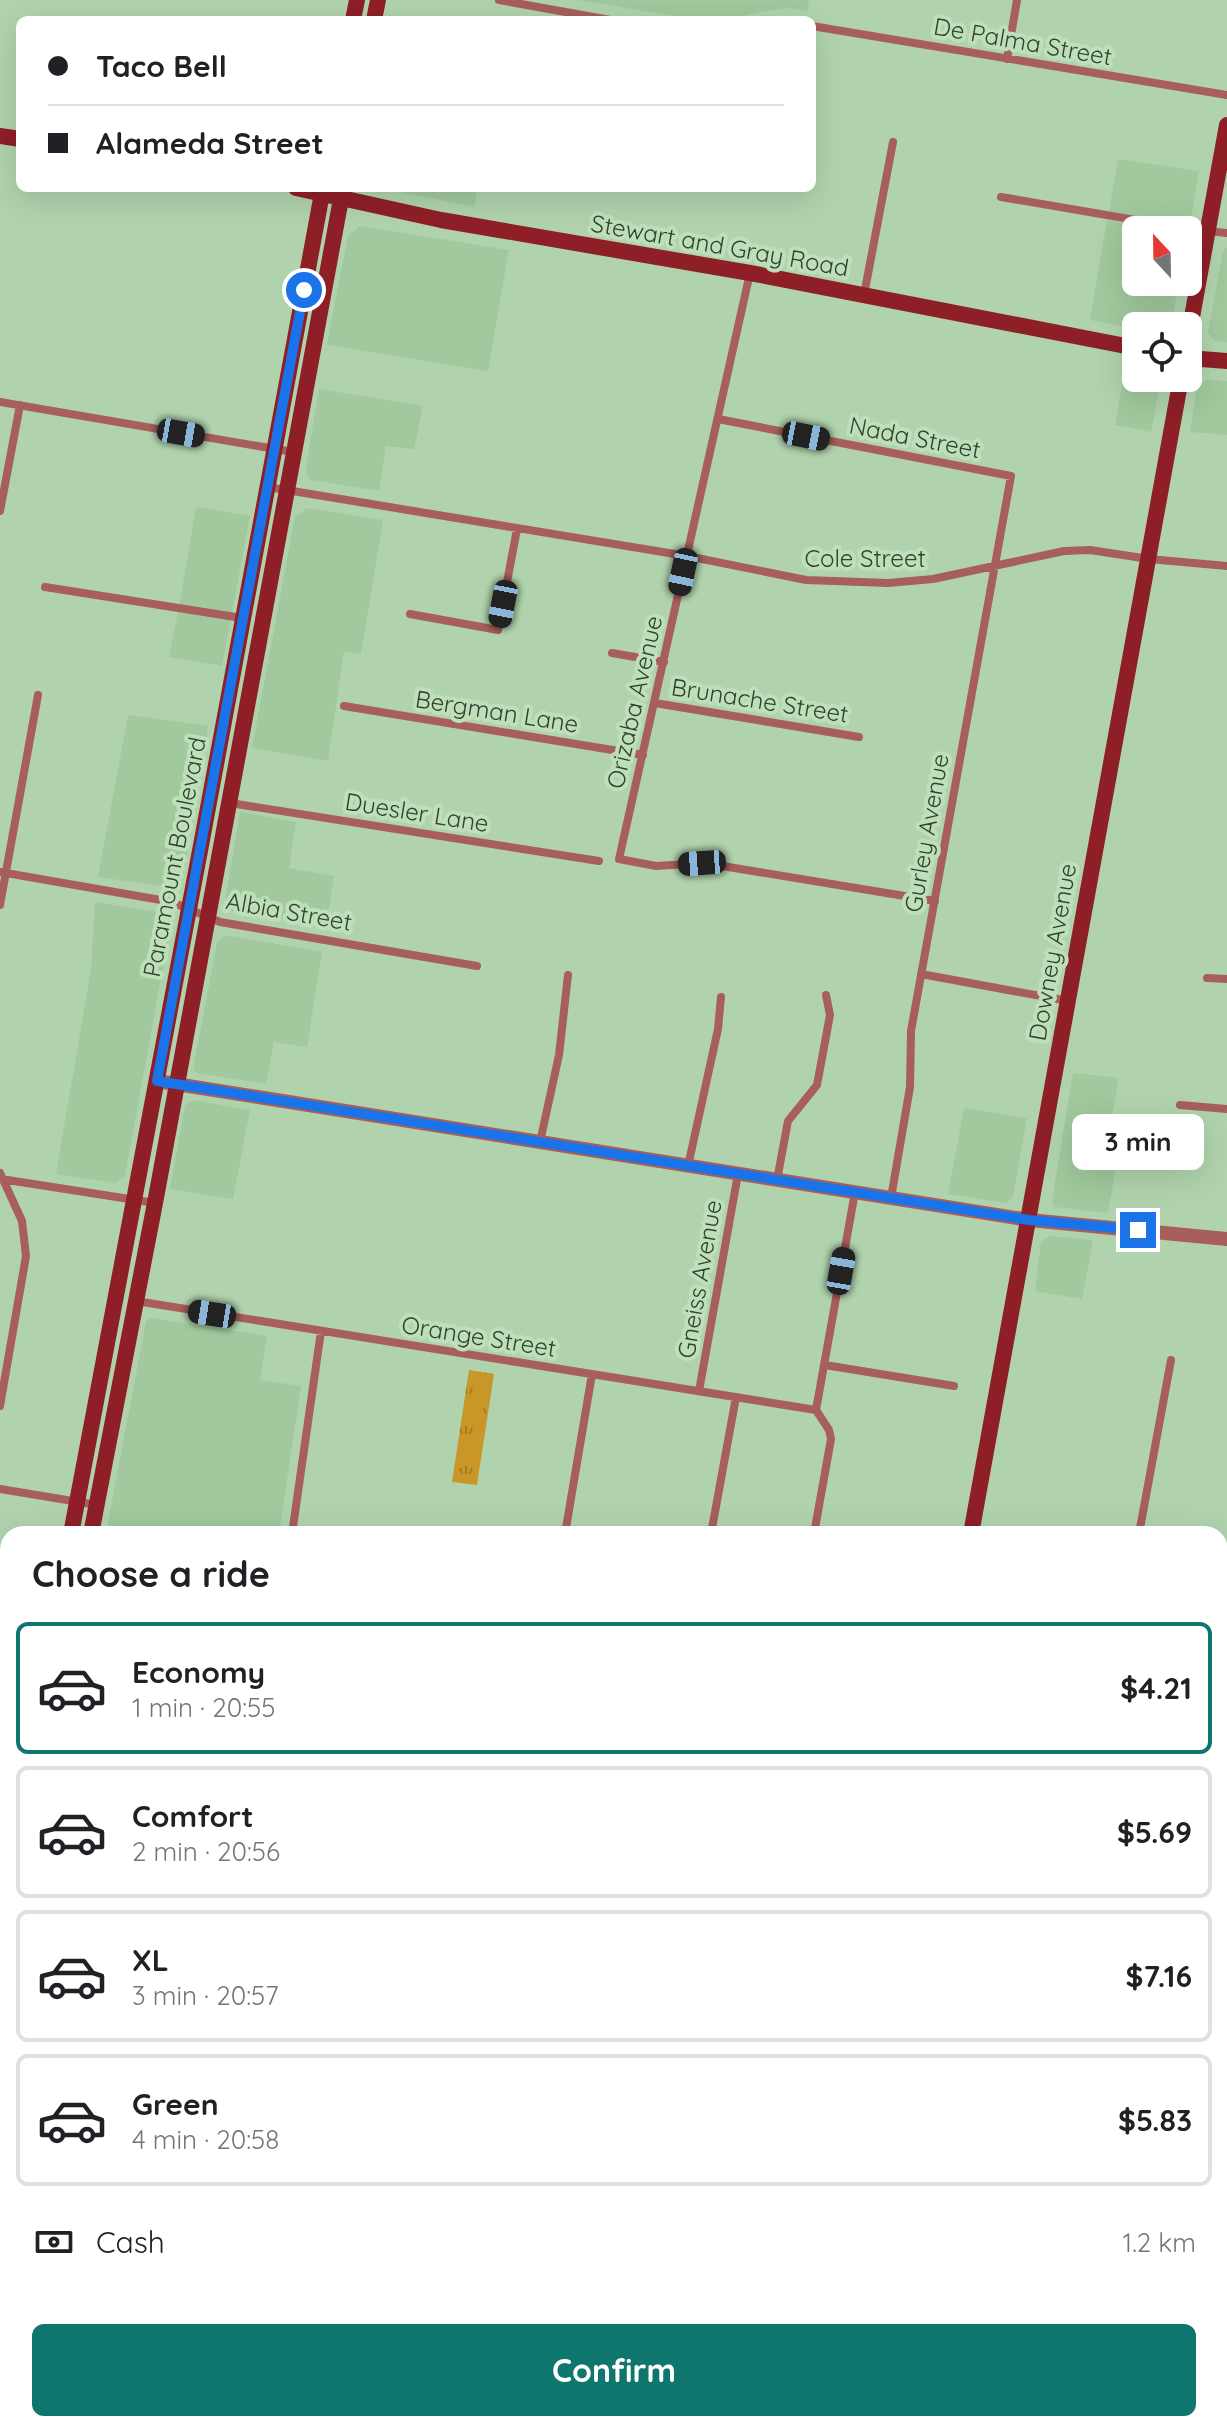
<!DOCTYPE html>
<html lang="en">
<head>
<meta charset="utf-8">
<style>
	body { margin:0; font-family:Quicksand,sans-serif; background:#f2f2f2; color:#202124; height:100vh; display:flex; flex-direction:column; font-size:30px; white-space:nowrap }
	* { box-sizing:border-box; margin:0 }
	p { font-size:26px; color:#757577 }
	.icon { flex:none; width:44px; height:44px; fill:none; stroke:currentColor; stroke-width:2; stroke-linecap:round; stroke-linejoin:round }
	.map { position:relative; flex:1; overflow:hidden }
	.panel { position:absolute; left:0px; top:1526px; width:1228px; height:906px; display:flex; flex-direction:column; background:#fff; border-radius:24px 24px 0 0; box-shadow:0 8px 32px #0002 }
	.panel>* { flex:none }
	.top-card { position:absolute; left:16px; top:16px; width:800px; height:176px; border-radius:12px; box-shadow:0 8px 32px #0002; display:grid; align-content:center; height:176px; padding:0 32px; background:#fff }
	.needle { width:52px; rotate:338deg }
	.fabs { position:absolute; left:1122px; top:216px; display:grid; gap:16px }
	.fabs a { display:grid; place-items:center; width:80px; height:80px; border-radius:12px; background:#fff; box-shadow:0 8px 32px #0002; font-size:40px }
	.end { position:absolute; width:36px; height:36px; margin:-18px; border:10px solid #1a73e8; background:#fff; box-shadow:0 0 0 4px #fff }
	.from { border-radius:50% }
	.bubble { position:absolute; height:56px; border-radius:12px; background:#fff; box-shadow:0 8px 32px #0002; font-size:26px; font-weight:700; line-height:56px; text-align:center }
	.car { position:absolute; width:24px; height:48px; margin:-24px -12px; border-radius:10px; box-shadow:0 0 6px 2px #0007; background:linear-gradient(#222 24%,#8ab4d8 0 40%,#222 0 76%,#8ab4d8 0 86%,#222 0) }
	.top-card b { display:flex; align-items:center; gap:28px; height:76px; font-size:30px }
	.top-card b+b { border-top:2px solid #e0e0e0 }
	.top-card i { width:20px; height:20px; background:#202124 }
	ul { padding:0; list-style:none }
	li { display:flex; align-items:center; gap:24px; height:132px; margin:0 16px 12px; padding:0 16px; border:4px solid #e0e0e0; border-radius:12px }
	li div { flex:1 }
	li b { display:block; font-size:30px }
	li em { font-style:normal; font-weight:700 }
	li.current { border-color:#0f766e }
	li>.icon { width:72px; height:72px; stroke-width:1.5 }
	h2 { padding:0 32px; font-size:36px; line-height:96px }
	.pay { display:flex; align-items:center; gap:20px; height:88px; padding:0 32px; font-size:30px }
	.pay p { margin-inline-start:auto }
	.primary-button { display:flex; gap:16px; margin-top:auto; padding:16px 32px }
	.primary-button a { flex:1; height:92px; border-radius:12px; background:#0f766e; color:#fff; font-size:32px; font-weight:700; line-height:92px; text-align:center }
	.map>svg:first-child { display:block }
	.built { fill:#a1c99d }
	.grass { fill:url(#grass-tufts) }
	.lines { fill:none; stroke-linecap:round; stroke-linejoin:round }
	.minor { stroke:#a85e5b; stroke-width:8 }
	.tertiary { stroke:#a85e5b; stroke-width:14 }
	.secondary { stroke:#8f1f27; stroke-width:16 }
	.primary { stroke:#621318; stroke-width:18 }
	.route { stroke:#1a73e8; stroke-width:10 }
	.labels { text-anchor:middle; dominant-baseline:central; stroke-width:8; stroke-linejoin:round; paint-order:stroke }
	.street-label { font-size:24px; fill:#324031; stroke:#bde0b9 }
</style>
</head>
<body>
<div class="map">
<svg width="1227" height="2431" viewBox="0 0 1227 2431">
	<defs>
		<pattern id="grass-tufts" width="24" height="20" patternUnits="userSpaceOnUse" patternTransform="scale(2)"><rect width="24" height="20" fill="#c99727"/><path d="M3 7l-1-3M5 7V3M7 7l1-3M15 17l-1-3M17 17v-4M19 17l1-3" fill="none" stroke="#a47d22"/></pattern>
	</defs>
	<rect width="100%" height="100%" fill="#b0d3ad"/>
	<path class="built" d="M577,0H809L807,11L787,8L764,11L727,20H698Z
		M1118,159L1199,171L1190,225L1109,211Z
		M382,188H478L474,207Z
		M1107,220L1164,230H1136V282H1179L1171,326H1136V329L1090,320Z
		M361,226L509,250L488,371L327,345L348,235Z
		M1227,247V342L1214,341L1208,332L1223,251Z
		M1126,365L1136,367V378L1161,379L1151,432L1115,425Z
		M1207,380L1227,381V435L1190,432L1197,387Z
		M319,389L423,406L414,449L386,446L379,491L311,480L307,475L306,468Z
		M196,507L250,516L222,666L169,657L180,602Z
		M307,508L383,520L361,654L344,651L328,761L252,748L295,517Z
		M128,715L208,726L185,867H182L179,883L174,888L98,877Z
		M240,812L296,822L289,868L334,876L326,926L227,910L224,908Z
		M95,902L166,913L171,923L125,1176L116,1183L56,1174L91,969Z
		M230,936L322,952L307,1047L274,1042L266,1084L197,1073L193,1069L217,943L222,937Z
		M1073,1073L1119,1078L1110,1126L1123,1127L1108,1213L1055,1207L1052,1201Z
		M193,1100L250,1110L233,1199L170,1189L185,1105Z
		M964,1108L1027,1118L1013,1197L1007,1203L948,1194Z
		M1050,1236L1093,1240L1082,1299L1035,1291L1041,1242Z
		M151,1318L267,1336L260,1380L301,1386L279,1534H108L107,1528L146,1321Z
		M0,2384L8,2385V2424H107L106,2431H0Z"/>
	<path class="grass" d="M469,1370L494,1374L477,1485L452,1482Z"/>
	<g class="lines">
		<path class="minor" d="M499,0L610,20
			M812,26L1227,95
			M1007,59L1017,0
			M1001,197L1188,229L1227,233
			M750,273L619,859L656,866L704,863L935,901
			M864,295L893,142
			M0,402L293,452
			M718,419L1011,476L911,1031L910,1087L891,1198
			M268,487L687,556L806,580L888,583L933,579L1064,551L1090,550L1149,559L1227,566
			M0,511L20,405
			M45,587L242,618
			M410,614L498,630L517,529
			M612,653L664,662
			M655,703L859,737
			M344,706L643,755
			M230,803L599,861
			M0,872L172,902L220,922L477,966
			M0,905L38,695
			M921,974L1068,1001
			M1207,978L1227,979
			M1180,1105L1227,1109
			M540,1142L559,1055L568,975
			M688,1166L718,1029L721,997
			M0,1173L22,1221L26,1256L0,1406
			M1,1179L155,1203
			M777,1180L788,1121L817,1085L830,1015L826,995
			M136,1301L816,1410
			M825,1365L954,1386
			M699,1391L738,1174
			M0,1489L97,1505
			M292,1534L321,1331
			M565,1534L592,1374
			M711,1534L736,1397
			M814,1534L831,1439L829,1430L816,1410L855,1192
			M1139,1534L1171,1360
			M1220,1609L1227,1610
			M1220,1777L1227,1778
			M1220,1946L1227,1948
			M1220,2113L1227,2115
			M0,2145L8,2146
			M229,2424L273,2431
			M182,2431L184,2424
			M1087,2431L1088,2424"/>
		<path class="tertiary" d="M157,1081L1029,1220L1227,1239
			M0,1781L8,1782"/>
		<path class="secondary" d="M353,20L357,0
			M374,20L378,0
			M0,136L20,139
			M296,188L441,220L750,273L1136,348
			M1188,339L1227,125
			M1188,358L1227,361
			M71,1534L202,840L323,188
			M91,1534L155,1203L343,188
			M971,1534L1181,378
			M0,1922L8,1880
			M0,2047L8,2002
			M806,2431L807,2424"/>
		<path class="primary" d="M0,2349L8,2350
			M0,2370L8,2371
			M338,2424L383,2431
			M470,2424L516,2431"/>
	</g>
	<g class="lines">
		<path class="route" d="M304,290L157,1081L1029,1220L1138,1230"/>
	</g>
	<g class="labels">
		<g class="street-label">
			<text transform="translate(1023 41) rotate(10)">De Palma Street</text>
			<text transform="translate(720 245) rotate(10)">Stewart and Gray Road</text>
			<text transform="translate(915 437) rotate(11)">Nada Street</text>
			<text x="865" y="558">Cole Street</text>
			<text transform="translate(760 700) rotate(9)">Brunache Street</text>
			<text transform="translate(634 702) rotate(-77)">Orizaba Avenue</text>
			<text transform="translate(497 711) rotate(9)">Bergman Lane</text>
			<text transform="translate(417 812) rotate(9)">Duesler Lane</text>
			<text transform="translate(926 833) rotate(-80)">Gurley Avenue</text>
			<text transform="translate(174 857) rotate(-79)">Paramount Boulevard</text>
			<text transform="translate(289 911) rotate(10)">Albia Street</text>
			<text transform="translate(1052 952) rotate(-80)">Downey Avenue</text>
			<text transform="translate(699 1279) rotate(-80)">Gneiss Avenue</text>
			<text transform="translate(479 1336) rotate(9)">Orange Street</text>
		</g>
	</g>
</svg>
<div class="fabs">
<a><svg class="needle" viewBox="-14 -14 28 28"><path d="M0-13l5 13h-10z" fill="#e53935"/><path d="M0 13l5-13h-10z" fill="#757577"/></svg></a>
<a><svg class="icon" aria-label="locate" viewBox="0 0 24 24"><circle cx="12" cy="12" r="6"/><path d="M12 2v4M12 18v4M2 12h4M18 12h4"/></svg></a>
</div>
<i class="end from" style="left:304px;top:290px"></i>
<i class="end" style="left:1138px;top:1230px"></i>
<div class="bubble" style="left:1072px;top:1114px;width:132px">3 min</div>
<i class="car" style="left:181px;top:433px;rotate:100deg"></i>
<i class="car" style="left:806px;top:436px;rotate:101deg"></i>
<i class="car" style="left:683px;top:572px;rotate:192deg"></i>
<i class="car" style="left:503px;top:604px;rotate:191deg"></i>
<i class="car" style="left:702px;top:863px;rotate:266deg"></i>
<i class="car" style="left:841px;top:1271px;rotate:10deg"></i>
<i class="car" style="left:212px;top:1314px;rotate:279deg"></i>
<div class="top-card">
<b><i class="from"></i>Taco Bell</b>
<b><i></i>Alameda Street</b>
</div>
<section class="panel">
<h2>Choose a ride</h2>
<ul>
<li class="current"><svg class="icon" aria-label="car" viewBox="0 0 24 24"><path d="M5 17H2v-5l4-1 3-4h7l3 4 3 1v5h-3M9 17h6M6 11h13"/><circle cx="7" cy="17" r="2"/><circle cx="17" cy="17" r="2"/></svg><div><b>Economy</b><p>1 min · 20:55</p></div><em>$4.21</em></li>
<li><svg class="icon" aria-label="car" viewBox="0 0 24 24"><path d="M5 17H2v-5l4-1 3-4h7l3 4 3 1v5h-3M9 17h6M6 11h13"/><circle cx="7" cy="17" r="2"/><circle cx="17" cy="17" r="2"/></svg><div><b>Comfort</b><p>2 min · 20:56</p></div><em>$5.69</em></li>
<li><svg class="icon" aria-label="car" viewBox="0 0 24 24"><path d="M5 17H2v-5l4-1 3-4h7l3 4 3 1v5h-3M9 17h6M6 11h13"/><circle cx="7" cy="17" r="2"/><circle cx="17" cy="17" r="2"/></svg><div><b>XL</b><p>3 min · 20:57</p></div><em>$7.16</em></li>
<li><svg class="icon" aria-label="car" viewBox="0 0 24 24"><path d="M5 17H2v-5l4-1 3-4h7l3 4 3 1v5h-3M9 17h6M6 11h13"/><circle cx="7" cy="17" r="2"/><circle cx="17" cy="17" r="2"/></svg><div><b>Green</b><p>4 min · 20:58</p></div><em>$5.83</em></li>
</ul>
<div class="pay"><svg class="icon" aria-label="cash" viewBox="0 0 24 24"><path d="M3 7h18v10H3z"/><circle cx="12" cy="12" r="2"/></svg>Cash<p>1.2 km</p></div>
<div class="primary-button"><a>Confirm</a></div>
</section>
</div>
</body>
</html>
